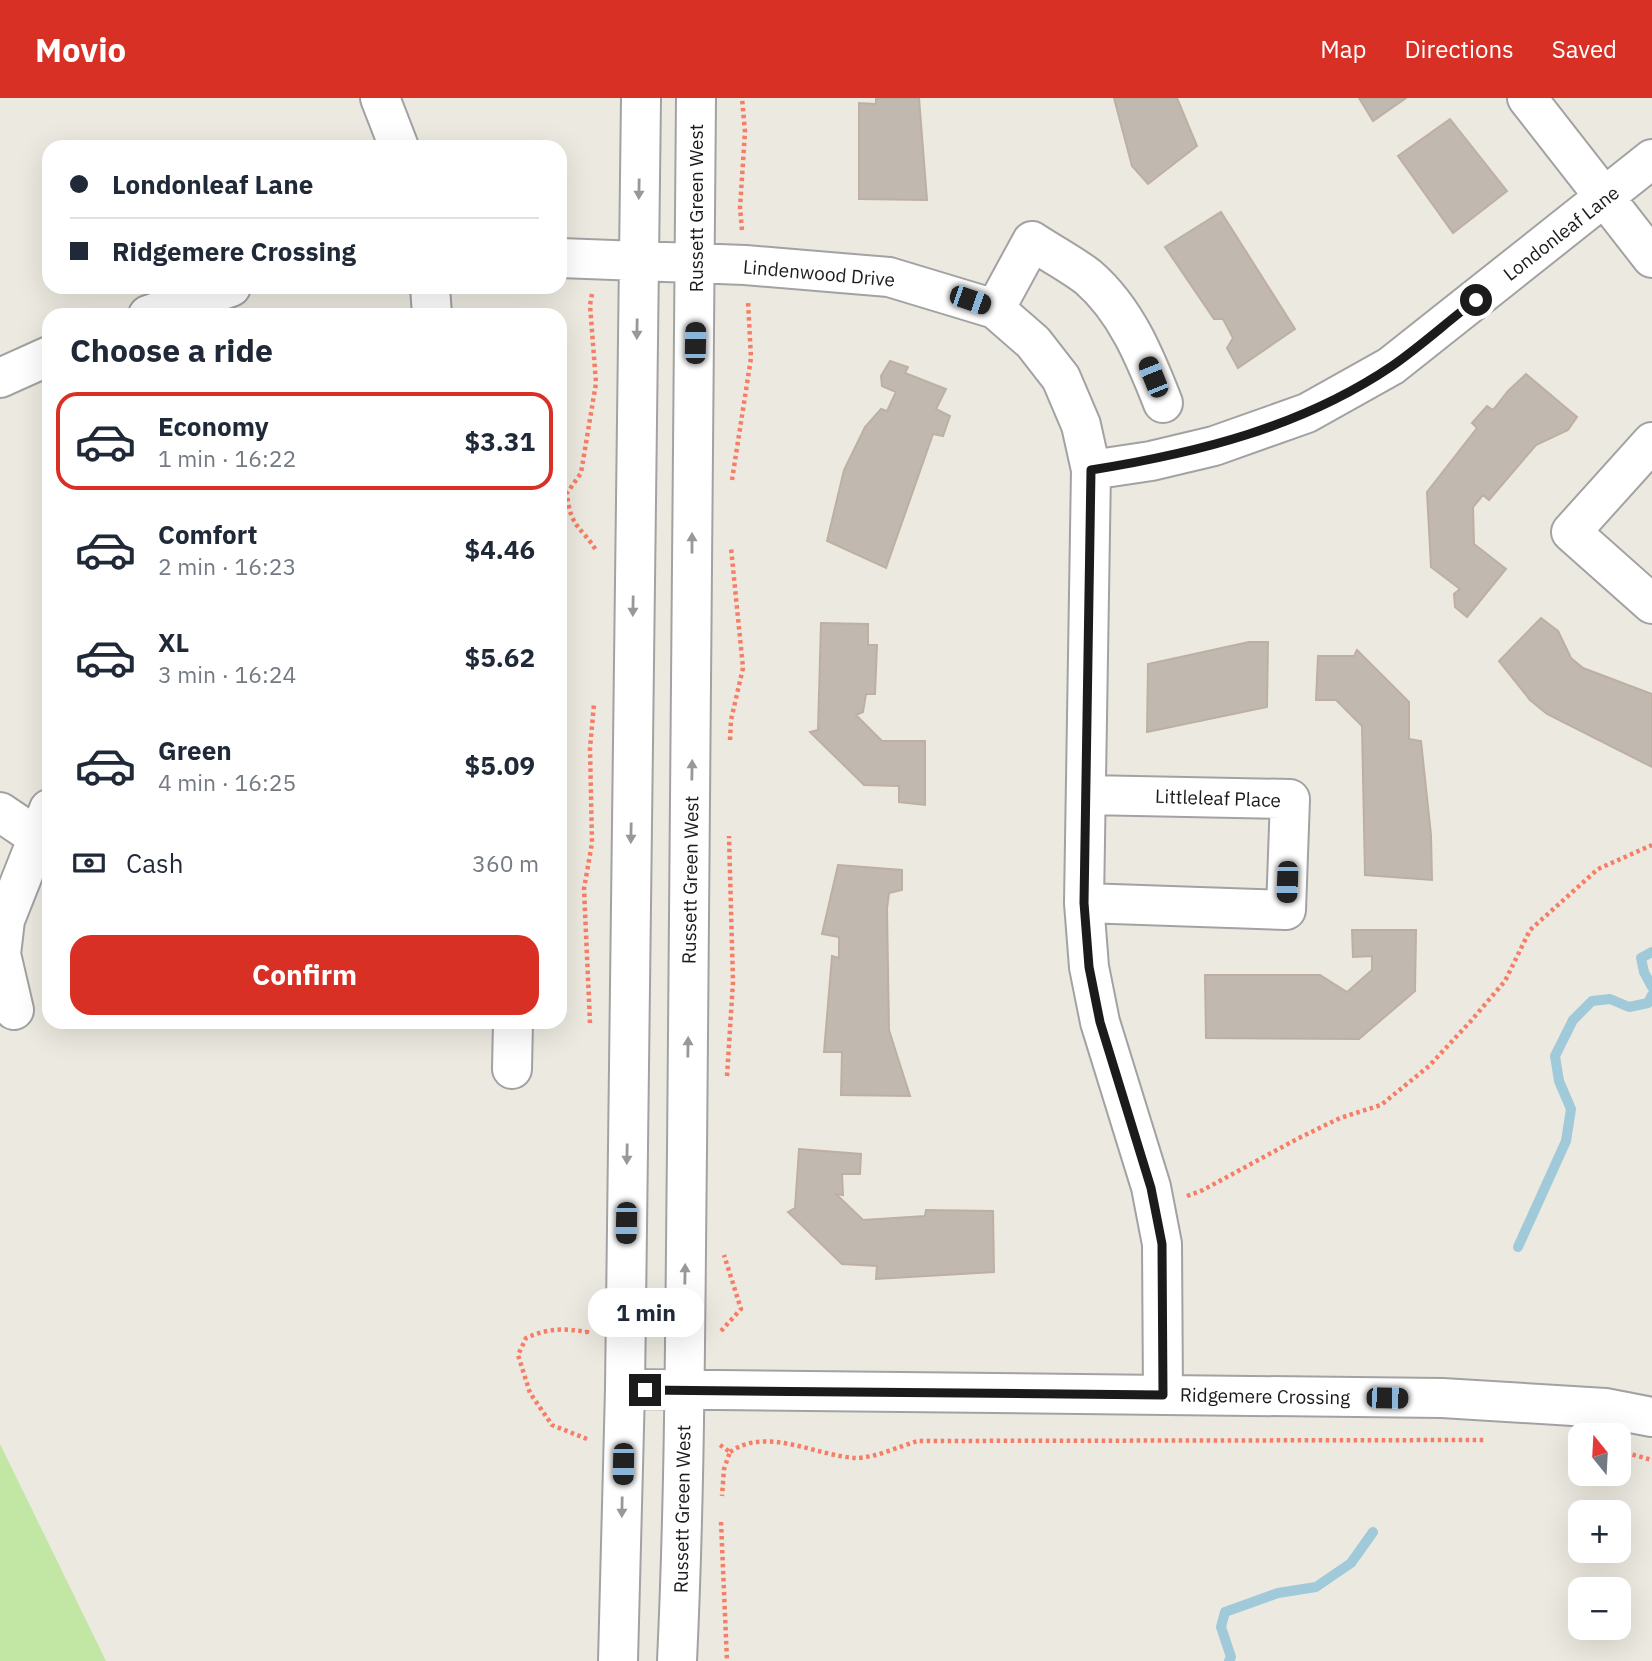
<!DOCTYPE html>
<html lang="en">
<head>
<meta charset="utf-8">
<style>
	body { margin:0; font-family:"IBM Plex Sans",sans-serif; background:#f2f2f3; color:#1f2937; height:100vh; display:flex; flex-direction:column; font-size:26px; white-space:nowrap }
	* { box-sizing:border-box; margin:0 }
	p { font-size:23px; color:#747a83 }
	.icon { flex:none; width:38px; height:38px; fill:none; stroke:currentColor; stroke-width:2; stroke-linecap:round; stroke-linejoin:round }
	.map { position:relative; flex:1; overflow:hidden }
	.drawer { position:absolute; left:42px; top:210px; width:525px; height:721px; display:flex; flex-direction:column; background:#fff; border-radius:21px; box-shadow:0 7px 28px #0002 }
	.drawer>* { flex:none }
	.guide { position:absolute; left:42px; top:42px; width:525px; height:154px; border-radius:21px; box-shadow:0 7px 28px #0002; display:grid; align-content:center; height:154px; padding:0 28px; background:#fff }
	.needle { width:46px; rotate:342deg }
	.fabs { position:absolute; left:1568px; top:1325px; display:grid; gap:14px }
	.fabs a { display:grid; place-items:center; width:63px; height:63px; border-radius:14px; background:#fff; box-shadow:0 7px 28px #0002; font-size:35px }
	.end { position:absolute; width:32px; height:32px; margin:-16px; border:9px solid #1b1b1b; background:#fff; box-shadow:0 0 0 4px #fff }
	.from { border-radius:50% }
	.bubble { position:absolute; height:49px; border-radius:21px; background:#fff; box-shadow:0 7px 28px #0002; font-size:23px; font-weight:800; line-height:49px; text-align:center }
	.car { position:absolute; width:21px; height:42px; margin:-21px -10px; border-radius:9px; box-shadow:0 0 5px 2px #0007; background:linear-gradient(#222 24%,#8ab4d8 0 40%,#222 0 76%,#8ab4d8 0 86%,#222 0) }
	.guide b { display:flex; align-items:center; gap:24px; height:66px; font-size:26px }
	.guide b+b { border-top:2px solid #e0e1e3 }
	.guide i { width:18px; height:18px; background:#1f2937 }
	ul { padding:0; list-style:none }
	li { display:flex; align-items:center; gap:21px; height:98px; margin:0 14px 10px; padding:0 14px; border:4px solid transparent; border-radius:21px }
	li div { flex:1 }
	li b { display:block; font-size:26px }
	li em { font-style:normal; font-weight:800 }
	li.on { border-color:#d93025 }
	li>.icon { width:63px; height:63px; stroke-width:1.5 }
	h2 { padding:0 28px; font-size:32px; line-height:84px }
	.pay { display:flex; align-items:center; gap:18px; height:77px; padding:0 28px; font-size:26px }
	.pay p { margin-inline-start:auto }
	.button { display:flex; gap:14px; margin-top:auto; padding:14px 28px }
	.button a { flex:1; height:80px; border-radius:21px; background:#d93025; color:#fff; font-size:28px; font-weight:800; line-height:80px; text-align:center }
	header { display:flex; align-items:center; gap:42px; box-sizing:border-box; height:98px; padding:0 35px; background:#d93025; color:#fff }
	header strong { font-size:33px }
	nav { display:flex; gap:38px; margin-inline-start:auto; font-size:24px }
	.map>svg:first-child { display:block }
	.grass { fill:#c2e7a5 }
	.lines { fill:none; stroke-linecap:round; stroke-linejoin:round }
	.stream { stroke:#a0c9da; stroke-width:10 }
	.building { fill:#c1b8b0; stroke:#bdb0a3; stroke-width:2 }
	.minor-casing { stroke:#a2a2a2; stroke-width:42 }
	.path { stroke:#f77e66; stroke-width:4.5; stroke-dasharray:3.5 3.5; stroke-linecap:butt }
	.minor { stroke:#fff; stroke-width:38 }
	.oneway { fill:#989898 }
	.route { stroke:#1b1b1b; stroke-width:9 }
	.labels { text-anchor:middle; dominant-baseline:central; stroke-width:5; stroke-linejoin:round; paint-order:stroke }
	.street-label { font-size:19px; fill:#1b1b1b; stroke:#fff }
</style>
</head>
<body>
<header>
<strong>Movio</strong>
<nav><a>Map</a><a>Directions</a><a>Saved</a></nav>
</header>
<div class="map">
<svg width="1652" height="1563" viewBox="0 0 1652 1563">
	<rect width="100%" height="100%" fill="#ece9e0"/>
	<path class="grass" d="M0,1346L106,1563H0Z"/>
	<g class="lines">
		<path class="stream" d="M1652,854L1641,860L1644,874L1652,889
			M1518,1149L1566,1043L1571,1011L1559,983L1555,958L1573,922L1592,903L1610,901L1629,909L1648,905L1652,897
			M1229,1563L1231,1559L1221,1529L1225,1514L1278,1495L1316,1489L1351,1465L1373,1434"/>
	</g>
	<path class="building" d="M876,0H919L927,102L859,101V5L876,6Z
		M1114,0H1177L1197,48L1148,86L1132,68Z
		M1359,0H1406L1373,23Z
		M1450,21L1507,93L1453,135L1398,58Z
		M1221,114L1295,231L1238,270L1227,250L1233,240L1223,221H1214L1165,149Z
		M890,263L908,269L905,275L946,291L936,311L950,318L943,338L933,336L886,470L827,443L844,372L865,329L881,311L887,313L896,294L882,288L881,278Z
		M1526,276L1577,319L1568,332L1536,347L1489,402L1483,397L1473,409L1474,446L1506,471L1467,519L1455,509L1454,496L1460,491L1431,469L1427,394L1477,330L1472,325L1487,308L1493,312L1508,293Z
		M1541,520L1558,533L1571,560L1583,570L1652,596V669L1547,616L1530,602L1499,563Z
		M821,525L868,526V547H877L875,596H866L863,614L856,617L882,643H925V707L899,704V688L864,687L810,634L818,632Z
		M1249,544H1268L1267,609L1147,634L1148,566Z
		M1357,552L1409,604V641L1421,643L1431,737L1432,782L1365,777L1362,628L1336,602H1316L1318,558H1354Z
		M838,767L902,772V792L889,795L887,811L889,932L910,998L841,997L842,954H824L832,858L839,860V839L822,836Z
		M1352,832H1416L1415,893L1359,941L1206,940L1205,877H1320L1347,894L1372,872V858L1353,859Z
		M799,1051L861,1056L860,1076H842L843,1097L836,1096L863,1122L925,1118L926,1112L993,1113L994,1174L876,1181L877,1168L842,1166L788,1114L795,1110Z"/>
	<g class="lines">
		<g class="minor-casing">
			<path id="minor" d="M380,0L399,49
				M1527,0L1652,160
				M560,160L745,167L889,179L995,211L1033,244L1061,280L1081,327L1091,372L1084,805L1089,869L1100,924L1151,1089L1162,1146L1163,1297
				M430,189L432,217
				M995,211L1032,143C1050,155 1071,166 1088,179C1126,212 1145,259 1163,305
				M148,217L231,189
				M0,280L49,258
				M1652,344L1571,434L1652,506
				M1091,372L1151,363L1214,348L1307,315L1391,268L1652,61
				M0,714L37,739L49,743
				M1084,805L1286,812L1290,701L1087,697
				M14,912L1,856L5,822L49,711
				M512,971L513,924
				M625,1291L1442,1300L1605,1310L1652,1319
				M618,1563L625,1291L641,0
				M677,1563C685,1393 685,1223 687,1053C691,702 692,351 696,0"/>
		</g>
		<path class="path" d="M742,132L740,110L745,34L742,0
			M592,196L590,207L596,285L581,375L567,395C570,431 582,428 597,454
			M732,382L751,260L748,203
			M730,642L731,622L743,570L731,450
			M590,925L584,791L592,745L590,650L594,606
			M727,978L733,884L729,738
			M1187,1098L1203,1092L1297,1041L1340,1020L1381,1007L1429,968L1470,924L1505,883L1530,832L1598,771L1652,747
			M721,1233L741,1211L724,1157
			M587,1341L552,1327L530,1295L518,1257L526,1240C548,1230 564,1230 587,1234V1231
			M720,1347L730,1354L724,1371L722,1398
			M1619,1353L1652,1362
			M730,1354C767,1328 816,1358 856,1360C875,1360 900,1348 918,1343L1485,1342
			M721,1424L727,1563"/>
		<use href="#minor" class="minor"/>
	</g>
	<defs><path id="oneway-solid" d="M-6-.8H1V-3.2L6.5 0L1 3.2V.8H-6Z" transform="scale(1.75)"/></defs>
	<g class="oneway">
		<use href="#oneway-solid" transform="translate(639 91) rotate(91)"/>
		<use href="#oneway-solid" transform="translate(637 231) rotate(91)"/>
		<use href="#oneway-solid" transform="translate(692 445) rotate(-90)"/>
		<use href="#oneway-solid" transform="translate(633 508) rotate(91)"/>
		<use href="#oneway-solid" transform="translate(692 672) rotate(-89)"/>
		<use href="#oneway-solid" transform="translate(631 735) rotate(91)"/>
		<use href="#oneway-solid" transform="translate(688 949) rotate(-89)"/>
		<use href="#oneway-solid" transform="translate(627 1056) rotate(91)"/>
		<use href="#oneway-solid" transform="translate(685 1176) rotate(-89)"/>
		<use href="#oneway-solid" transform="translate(622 1409) rotate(91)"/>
	</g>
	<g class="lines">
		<path class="route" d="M645,1292L1163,1297L1162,1146L1151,1090L1100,924L1089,869L1084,805L1091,372C1197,355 1302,329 1392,268C1421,248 1448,223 1476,202"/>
	</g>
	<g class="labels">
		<g class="street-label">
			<text transform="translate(696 110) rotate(-90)">Russett Green West</text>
			<text transform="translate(1561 135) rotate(-38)">Londonleaf Lane</text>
			<text transform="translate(819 175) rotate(5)">Lindenwood Drive</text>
			<text transform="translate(1218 700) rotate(2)">Littleleaf Place</text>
			<text transform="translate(690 782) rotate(-89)">Russett Green West</text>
			<text transform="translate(1265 1298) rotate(1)">Ridgemere Crossing</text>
			<text transform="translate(682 1411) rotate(-89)">Russett Green West</text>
		</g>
	</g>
</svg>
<div class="fabs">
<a><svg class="needle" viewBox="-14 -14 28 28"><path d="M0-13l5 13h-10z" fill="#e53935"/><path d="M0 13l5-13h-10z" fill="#747a83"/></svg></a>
<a>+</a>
<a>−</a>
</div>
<i class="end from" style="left:1476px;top:202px"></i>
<i class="end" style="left:645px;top:1292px"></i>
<div class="bubble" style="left:588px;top:1190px;width:116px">1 min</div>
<i class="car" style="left:970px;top:202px;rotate:109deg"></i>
<i class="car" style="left:695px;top:245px;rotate:1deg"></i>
<i class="car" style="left:1153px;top:279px;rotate:338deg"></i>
<i class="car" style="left:1287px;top:784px;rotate:182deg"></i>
<i class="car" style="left:626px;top:1125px;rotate:181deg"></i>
<i class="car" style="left:1387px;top:1300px;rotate:91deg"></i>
<i class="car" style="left:623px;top:1366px;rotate:181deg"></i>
<div class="guide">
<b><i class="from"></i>Londonleaf Lane</b>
<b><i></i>Ridgemere Crossing</b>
</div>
<section class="drawer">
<h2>Choose a ride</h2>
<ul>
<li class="on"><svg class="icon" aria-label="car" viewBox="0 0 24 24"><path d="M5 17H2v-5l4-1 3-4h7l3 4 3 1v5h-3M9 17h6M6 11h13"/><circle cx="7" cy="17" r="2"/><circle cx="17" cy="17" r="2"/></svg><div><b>Economy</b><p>1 min · 16:22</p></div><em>$3.31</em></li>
<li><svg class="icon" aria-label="car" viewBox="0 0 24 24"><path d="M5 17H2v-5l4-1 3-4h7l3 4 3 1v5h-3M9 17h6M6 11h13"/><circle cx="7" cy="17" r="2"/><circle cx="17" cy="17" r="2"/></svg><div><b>Comfort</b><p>2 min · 16:23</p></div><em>$4.46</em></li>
<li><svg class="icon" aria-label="car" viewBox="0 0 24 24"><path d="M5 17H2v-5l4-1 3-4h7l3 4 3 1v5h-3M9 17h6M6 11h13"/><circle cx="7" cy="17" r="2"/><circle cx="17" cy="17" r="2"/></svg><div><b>XL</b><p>3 min · 16:24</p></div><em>$5.62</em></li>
<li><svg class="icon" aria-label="car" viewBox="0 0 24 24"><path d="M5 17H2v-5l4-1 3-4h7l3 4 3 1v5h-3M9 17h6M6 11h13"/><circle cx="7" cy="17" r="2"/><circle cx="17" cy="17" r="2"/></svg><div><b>Green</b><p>4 min · 16:25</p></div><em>$5.09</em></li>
</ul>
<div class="pay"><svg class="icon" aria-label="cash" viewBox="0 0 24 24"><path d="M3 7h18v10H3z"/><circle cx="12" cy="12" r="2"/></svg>Cash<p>360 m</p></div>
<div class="button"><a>Confirm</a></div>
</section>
</div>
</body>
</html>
